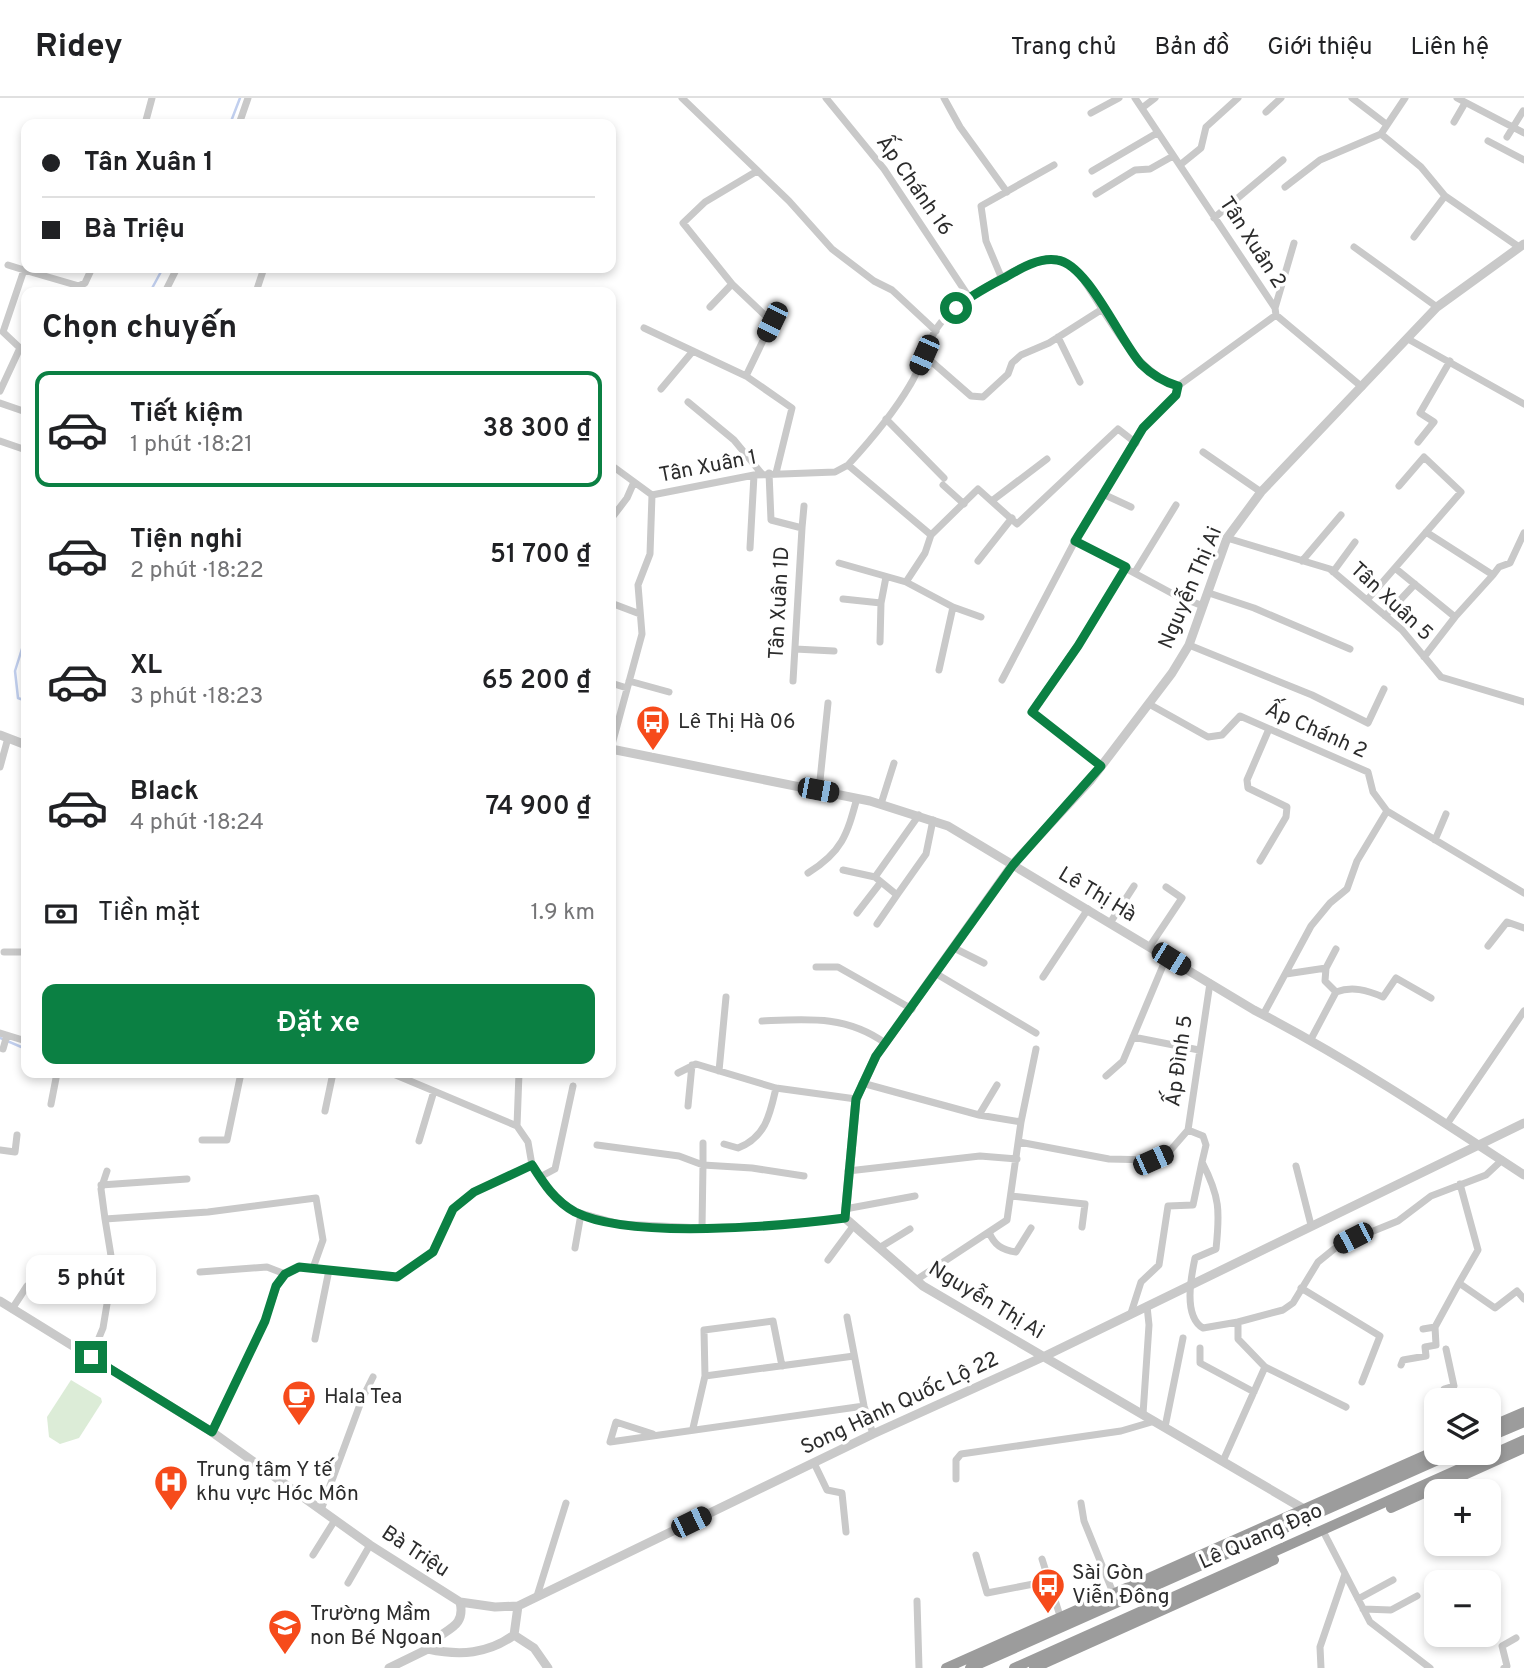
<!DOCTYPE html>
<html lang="vi">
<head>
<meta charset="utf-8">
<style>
	body { margin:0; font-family:Overpass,sans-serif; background:#f2f2f2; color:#202124; height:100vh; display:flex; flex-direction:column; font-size:26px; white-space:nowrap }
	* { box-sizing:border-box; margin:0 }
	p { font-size:23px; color:#757577 }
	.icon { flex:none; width:38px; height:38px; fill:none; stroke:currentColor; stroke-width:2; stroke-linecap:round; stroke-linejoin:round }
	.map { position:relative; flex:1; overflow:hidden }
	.side { position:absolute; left:21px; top:189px; width:595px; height:791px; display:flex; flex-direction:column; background:#fff; border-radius:14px; box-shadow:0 4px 10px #0003 }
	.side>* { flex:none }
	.hud { position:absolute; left:21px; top:21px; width:595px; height:154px; border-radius:14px; box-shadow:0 4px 10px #0003; display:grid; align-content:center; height:154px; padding:0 21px; background:#fff }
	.fabs { position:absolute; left:1424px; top:1290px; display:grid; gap:14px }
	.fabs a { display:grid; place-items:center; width:77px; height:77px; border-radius:14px; background:#fff; box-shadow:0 4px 10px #0003; font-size:35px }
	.end { position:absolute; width:32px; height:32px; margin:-16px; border:9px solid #0b8043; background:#fff; box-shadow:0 0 0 4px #fff }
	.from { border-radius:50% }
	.bubble { position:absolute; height:49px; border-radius:14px; background:#fff; box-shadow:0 4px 10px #0003; font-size:23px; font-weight:600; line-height:49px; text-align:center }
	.car { position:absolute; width:21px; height:42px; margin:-21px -10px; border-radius:9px; box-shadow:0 0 5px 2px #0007; background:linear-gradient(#222 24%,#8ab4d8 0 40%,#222 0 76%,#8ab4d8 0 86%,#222 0) }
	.hud b { display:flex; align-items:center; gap:24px; height:66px; font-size:26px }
	.hud b+b { border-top:2px solid #e0e0e0 }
	.hud i { width:18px; height:18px; background:#202124 }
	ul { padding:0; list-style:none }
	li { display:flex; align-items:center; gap:21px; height:116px; margin:0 14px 10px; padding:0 7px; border:4px solid transparent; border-radius:14px }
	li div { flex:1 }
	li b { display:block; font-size:26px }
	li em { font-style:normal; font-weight:600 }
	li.current { border-color:#0b8043 }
	li>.icon { width:63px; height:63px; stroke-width:1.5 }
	h2 { padding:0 21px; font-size:32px; line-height:84px }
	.pay { display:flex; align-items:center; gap:18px; height:77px; padding:0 21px; font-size:26px }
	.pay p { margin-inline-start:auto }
	.action { display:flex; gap:14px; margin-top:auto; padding:14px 21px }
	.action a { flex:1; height:80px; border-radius:14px; background:#0b8043; color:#fff; font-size:28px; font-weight:600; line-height:80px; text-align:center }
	header { display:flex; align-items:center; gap:42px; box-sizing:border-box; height:98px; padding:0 35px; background:#fff; border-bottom:2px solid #e0e0e0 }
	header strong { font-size:33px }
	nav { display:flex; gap:38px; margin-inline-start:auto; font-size:24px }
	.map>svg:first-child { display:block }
	.green { fill:#dcecd7 }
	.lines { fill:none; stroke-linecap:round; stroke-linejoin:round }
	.stream { stroke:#c1cfee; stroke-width:2.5 }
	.minor { stroke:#c9c9c9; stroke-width:7 }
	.tertiary { stroke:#c9c9c9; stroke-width:9 }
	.trunk { stroke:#9c9c9c; stroke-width:10 }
	.route { stroke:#0b8043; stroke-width:9 }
	.labels { text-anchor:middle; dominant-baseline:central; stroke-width:7; stroke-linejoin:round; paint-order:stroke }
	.street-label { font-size:21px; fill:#2c2c2c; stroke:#fff }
	.poi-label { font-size:21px; fill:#2c2c2c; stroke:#fff; text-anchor:start }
</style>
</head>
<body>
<header>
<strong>Ridey</strong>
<nav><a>Trang chủ</a><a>Bản đồ</a><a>Giới thiệu</a><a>Liên hệ</a></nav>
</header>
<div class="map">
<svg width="1524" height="1570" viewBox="0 0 1524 1570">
	<rect width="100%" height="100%" fill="#fff"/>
	<path class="green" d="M71,1282L101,1300L102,1304L79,1340L60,1346L49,1339L47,1319Z"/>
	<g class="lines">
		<path class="stream" d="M230,26L240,0
			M150,194L163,170
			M26,538L15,573L18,600L26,603
			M0,940L26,951"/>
		<path class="minor" d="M682,0L789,103L832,151L874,183L892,192L936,233
			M826,0L884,71L969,199
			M944,0L960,29L1007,94
			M1135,0L1275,210L1276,217L1362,289
			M1352,0L1386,26
			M1457,0L1524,35
			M1142,10L1155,0
			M1266,14L1281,0
			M1091,15L1119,0
			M1454,24L1465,5
			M145,26L152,0
			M239,26L248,0
			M1381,36L1405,0
			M1507,39L1523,13
			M1488,43L1524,62
			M1180,67L1201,50L1206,29L1238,0
			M1092,73L1157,35
			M1285,89L1320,62L1381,36L1421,69L1445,98L1519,149
			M1096,96L1135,72L1150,71L1173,58
			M1214,120L1283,62
			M1414,139L1445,98
			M1354,149L1437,209
			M8,167L24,172
			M1002,181L986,143L981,108L1054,67
			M732,186L683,125L705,104L757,73
			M165,194L177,170
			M256,194L264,170
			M710,209L732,186L772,224L746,278L792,310L776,375
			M1275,210L1294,145
			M644,230L746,278
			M1058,239L1080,284
			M1408,241L1524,306
			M924,257L971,298L983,299L1008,276L1012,265L1021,257L1049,245L1104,210
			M1178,288L1176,297L1142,330L1075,443L1175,497L1203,508
			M661,291L693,253
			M0,293L20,250L3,234L24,172L79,188L85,185L92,170
			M688,304L734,342L762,376
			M0,305L26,314
			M886,321L944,380
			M0,343L26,352
			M1418,344L1434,324L1420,315L1450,263
			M1203,354L1261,394
			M611,367L652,397
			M848,367L931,437L925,455L906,484L953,509L939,572
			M769,375L771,422L802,430L793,583
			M943,387L964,406
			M1105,397L1131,409
			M993,402L1047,361
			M611,421L627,400L634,384
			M802,430L804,408
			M931,437L978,391L1017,426L1118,331L1136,345
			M1227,440L1330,471L1402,532L1441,579L1524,604
			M750,450L754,377
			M978,463L1012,420
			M1302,463L1341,417
			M839,465L906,484
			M1395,470L1455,519L1493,477L1426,434
			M1135,474L1176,407
			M1333,474L1355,444
			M1493,477L1499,469L1510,465L1524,435
			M1209,495L1254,510L1350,551
			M843,501L881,505
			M1367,502L1461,394L1424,359L1399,388
			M611,505L640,516
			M953,509L981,519
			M1385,518L1415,486
			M880,544L881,505L886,479
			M1189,547L1312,597L1368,625L1384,591
			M795,551L834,553
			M1424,559L1455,519
			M1002,582L1075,443
			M629,583L669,594
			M611,585L627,590
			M1149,606L1208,639L1222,637L1240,618L1368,674L1373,694L1387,713L1524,795
			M611,650L642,536L638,487L650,456L652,397L754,377L835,374L848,367C871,342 893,316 910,287C923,267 927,239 944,221C962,202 1034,153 1060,162C1070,165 1079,175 1084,183C1110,220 1133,273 1178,288L1276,217
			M1101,668L1032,614L1092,526L1126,469
			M0,669L8,640
			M819,692L828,605
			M881,706L894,665
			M1435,742L1446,716
			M1260,763L1286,719L1287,709L1248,690L1247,682L1269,631
			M843,772L875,779L919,717
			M808,775C842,754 847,737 857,700
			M875,779L897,797L926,756L933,722
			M857,815L881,784
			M1110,825L1134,788
			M877,826L897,797
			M1150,848L1182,800L1166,789
			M1488,848L1507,824L1524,830
			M954,850L984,865
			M4,854H26
			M816,869H838L912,911
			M1326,870L1336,851
			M935,875L1036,935
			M1286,876L1326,870L1325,883L1336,894
			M1043,879L1088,811
			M1263,917L1311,828L1330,805L1347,791L1357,763L1387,713
			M762,923C807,921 846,917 885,945
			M0,935L26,943
			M1133,939L1199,952
			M1310,943L1336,894C1352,888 1367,892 1383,899L1396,880L1431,900
			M3,951L7,937
			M719,973L726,899
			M391,975L517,1028
			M519,975L517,1028L528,1044L532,1067L551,1095L573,1113L620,1126L702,1130L798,1126L845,1120
			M678,975L696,966L776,990L856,1001
			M1106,978L1123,963L1167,858
			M862,985L979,1017L1021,1024L1036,951
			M51,1006L57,975
			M688,1008L692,967
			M325,1013L333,975
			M979,1017L997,987
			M1447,1026L1524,913
			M1188,1032L1203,1038L1206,1047L1202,1064C1220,1099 1220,1113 1216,1151L1195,1160C1191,1179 1183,1218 1203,1230L1238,1224
			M202,1042H227L241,975
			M419,1043L434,993
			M1019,1044L1109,1061L1153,1062L1168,1055L1188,1032L1210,885
			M724,1046L738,1050C766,1039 770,1016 776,990
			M597,1047L679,1058L703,1067V1045
			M0,1052L15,1054L17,1037
			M1296,1068L1311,1127
			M848,1073L980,1058L1017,1061
			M540,1079L555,1071L573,988
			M1460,1086L1478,1152L1459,1185L1495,1210L1517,1193L1524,1201
			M101,1087L187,1081
			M1011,1098L1085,1106L1082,1129
			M845,1111L915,1098
			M105,1121L101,1091L107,1073
			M702,1130L703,1067L752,1070L804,1078
			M989,1134C994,1147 1002,1152 1016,1154L1031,1130
			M575,1150L581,1116
			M879,1150L910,1131
			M828,1162L854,1127
			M200,1174L267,1169L285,1176
			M916,1182L1007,1122L1021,1024
			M1301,1190L1380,1238L1362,1284
			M12,1211L27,1188
			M1131,1215L1141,1184L1159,1167L1168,1108L1193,1107L1202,1064
			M847,1219L864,1308L873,1336
			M1423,1231L1435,1229
			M315,1241L329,1172
			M1436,1247L1435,1229L1459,1185
			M1200,1250V1265L1254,1294
			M91,1259L103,1230L113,1170L105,1121L208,1114L316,1100L323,1142L313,1170
			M1401,1267L1403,1262L1426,1258L1425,1249L1436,1247
			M1265,1269L1346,1309
			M705,1278L854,1258
			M1446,1302L1444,1291L1454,1288L1446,1251
			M1143,1316L1149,1227L1147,1208
			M1165,1329L1183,1240
			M693,1330L705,1278L704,1232L773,1223L782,1268
			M212,1334L265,1223L277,1188L285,1176L299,1169L397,1179L433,1154L453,1111L474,1094L532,1067
			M653,1336L616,1324L610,1344L864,1308
			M1223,1363L1265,1269L1238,1241V1224L1283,1212L1293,1205L1318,1164L1339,1147L1398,1123L1431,1098L1486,1077L1502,1062
			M814,1365L827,1392L842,1395L846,1434
			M956,1381V1362L961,1356L1121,1333L1155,1323
			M1081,1405L1084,1423L1114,1497
			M321,1412L362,1301L373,1279
			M1323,1433L1370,1524L1430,1570
			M313,1457L335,1422
			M976,1457L987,1495L1049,1483
			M1042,1461L1061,1521
			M348,1485L370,1447
			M537,1498L566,1405
			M1358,1501L1393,1482
			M917,1503L919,1570
			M1363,1511L1391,1512L1417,1498
			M1321,1570L1320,1549L1345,1476
			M1504,1570L1507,1568L1502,1548L1516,1540"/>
		<path class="tertiary" d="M0,637L26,647
			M611,651L870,703L948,728L1254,912C1347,960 1436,1019 1524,1077
			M0,1203L212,1334L370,1447L460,1504L495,1509L518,1508L873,1336L1043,1259L1524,1025
			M1309,1414L923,1188L845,1120L856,1001L876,958L1012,767L1090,683L1172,575L1189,547L1227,440L1261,394L1437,209L1524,146
			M514,1537L534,1550L548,1570
			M428,1551C460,1558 488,1556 514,1537L518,1508
			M428,1551C438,1530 467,1534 460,1504
			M389,1570L428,1551"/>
		<path class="trunk" d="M1489,1329L1524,1314
			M1489,1339L1524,1324
			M1391,1410L1524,1350
			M946,1570L1437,1352
			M970,1570L1456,1354
			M1014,1570L1524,1342
			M1034,1570L1274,1462"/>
	</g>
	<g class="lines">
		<path class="route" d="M91,1259L212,1334L265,1223L276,1188L285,1176L299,1169L397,1179L433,1154L453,1111L474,1094L532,1067C544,1086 555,1103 575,1114C630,1142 782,1128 845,1120L856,1001L876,958L1013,767L1101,668L1032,614L1078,548L1126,469L1075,443L1143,330L1176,297L1178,288C1164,284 1151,276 1141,266C1120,243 1088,166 1057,162C1040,159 1021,170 1006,179C989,188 971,197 956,210"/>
	</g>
	<defs>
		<g id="bus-pin" transform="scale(1.75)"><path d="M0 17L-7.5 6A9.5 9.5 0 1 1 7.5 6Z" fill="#f64b1b" stroke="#fff"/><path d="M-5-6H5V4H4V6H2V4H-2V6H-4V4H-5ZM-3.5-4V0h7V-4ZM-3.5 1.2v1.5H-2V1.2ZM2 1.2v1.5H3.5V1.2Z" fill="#fff"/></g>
		<g id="cafe-pin" transform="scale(1.75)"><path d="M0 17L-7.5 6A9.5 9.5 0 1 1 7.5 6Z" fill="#f64b1b" stroke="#fff"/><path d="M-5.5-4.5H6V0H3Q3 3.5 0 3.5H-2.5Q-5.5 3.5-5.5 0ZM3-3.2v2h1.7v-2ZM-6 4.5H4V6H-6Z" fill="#fff"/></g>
		<g id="hospital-pin" transform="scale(1.75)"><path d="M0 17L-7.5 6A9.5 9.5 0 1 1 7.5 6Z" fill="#f64b1b" stroke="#fff"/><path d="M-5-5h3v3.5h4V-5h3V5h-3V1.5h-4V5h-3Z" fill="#fff"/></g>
		<g id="school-pin" transform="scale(1.75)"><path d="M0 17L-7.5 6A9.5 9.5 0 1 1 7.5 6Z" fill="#f64b1b" stroke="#fff"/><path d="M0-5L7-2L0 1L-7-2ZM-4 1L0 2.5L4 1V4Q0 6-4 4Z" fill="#fff"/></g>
	</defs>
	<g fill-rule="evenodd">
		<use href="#bus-pin" x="653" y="624"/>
		<use href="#cafe-pin" x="299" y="1299"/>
		<use href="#hospital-pin" x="171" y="1384"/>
		<use href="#bus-pin" x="1048" y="1487"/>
		<use href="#school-pin" x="285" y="1528"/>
	</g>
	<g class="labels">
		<g class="street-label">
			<text transform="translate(914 88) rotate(55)">Ấp Chánh 16</text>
			<text transform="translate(1252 145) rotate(57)">Tân Xuân 2</text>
			<text transform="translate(708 369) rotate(-11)">Tân Xuân 1</text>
			<text transform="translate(1191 490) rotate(-67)">Nguyễn Thị Ai</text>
			<text transform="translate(1391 504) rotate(43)">Tân Xuân 5</text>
			<text transform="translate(780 505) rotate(-87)">Tân Xuân 1D</text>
			<text transform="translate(1316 633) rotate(24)">Ấp Chánh 2</text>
			<text transform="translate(1097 797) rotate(31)">Lê Thị Hà</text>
			<text transform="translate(1180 963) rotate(-82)">Ấp Đình 5</text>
			<text transform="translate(986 1203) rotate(31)">Nguyễn Thị Ai</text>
			<text transform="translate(900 1306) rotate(-25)">Song Hành Quốc Lộ 22</text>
			<text transform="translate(1261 1439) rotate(-24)">Lê Quang Đạo</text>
			<text transform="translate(415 1454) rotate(33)">Bà Triệu</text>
		</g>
		<g class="poi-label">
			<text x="678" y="624">Lê Thị Hà 06</text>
			<text x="324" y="1299">Hala Tea</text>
			<text x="196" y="1372">Trung tâm Y tế<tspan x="196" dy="24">khu vực Hóc Môn</tspan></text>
			<text x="1072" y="1475">Sài Gòn<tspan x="1072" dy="24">Viễn Đông</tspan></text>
			<text x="310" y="1516">Trường Mầm<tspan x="310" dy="24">non Bé Ngoan</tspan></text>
		</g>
	</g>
</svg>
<div class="fabs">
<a><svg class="icon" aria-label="layers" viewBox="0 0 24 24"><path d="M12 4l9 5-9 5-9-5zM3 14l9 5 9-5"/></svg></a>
<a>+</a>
<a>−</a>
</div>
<i class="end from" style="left:956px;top:210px"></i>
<i class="end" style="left:91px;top:1259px"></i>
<div class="bubble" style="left:26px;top:1157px;width:130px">5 phút</div>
<i class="car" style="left:772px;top:224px;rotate:206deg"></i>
<i class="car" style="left:924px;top:257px;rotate:204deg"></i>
<i class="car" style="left:818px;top:692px;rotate:101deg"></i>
<i class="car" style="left:1171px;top:861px;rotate:122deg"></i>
<i class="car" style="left:1153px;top:1062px;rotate:66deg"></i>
<i class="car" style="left:1353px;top:1140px;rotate:243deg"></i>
<i class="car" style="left:691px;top:1424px;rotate:64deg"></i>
<div class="hud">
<b><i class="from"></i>Tân Xuân 1</b>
<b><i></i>Bà Triệu</b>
</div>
<section class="side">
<h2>Chọn chuyến</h2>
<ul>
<li class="current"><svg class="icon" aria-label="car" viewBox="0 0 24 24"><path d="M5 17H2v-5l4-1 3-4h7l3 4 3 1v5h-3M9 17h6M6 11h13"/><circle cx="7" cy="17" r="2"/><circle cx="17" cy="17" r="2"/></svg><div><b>Tiết kiệm</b><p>1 phút · 18:21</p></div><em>38 300 ₫</em></li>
<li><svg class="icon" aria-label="car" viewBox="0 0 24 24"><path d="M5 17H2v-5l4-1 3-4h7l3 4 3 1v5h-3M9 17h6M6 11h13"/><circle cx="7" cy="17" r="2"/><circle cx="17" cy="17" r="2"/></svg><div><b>Tiện nghi</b><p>2 phút · 18:22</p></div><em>51 700 ₫</em></li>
<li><svg class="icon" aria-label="car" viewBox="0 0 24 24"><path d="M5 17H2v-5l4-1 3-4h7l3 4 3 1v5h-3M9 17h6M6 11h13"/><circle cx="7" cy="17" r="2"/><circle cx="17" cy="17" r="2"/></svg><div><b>XL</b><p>3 phút · 18:23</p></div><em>65 200 ₫</em></li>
<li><svg class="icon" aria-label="car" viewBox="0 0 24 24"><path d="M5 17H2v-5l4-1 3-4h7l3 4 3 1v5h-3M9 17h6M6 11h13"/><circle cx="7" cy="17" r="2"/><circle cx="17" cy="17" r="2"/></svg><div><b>Black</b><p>4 phút · 18:24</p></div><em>74 900 ₫</em></li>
</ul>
<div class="pay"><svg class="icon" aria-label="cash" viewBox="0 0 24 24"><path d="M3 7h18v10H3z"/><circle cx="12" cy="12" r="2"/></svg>Tiền mặt<p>1.9 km</p></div>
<div class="action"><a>Đặt xe</a></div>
</section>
</div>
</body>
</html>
